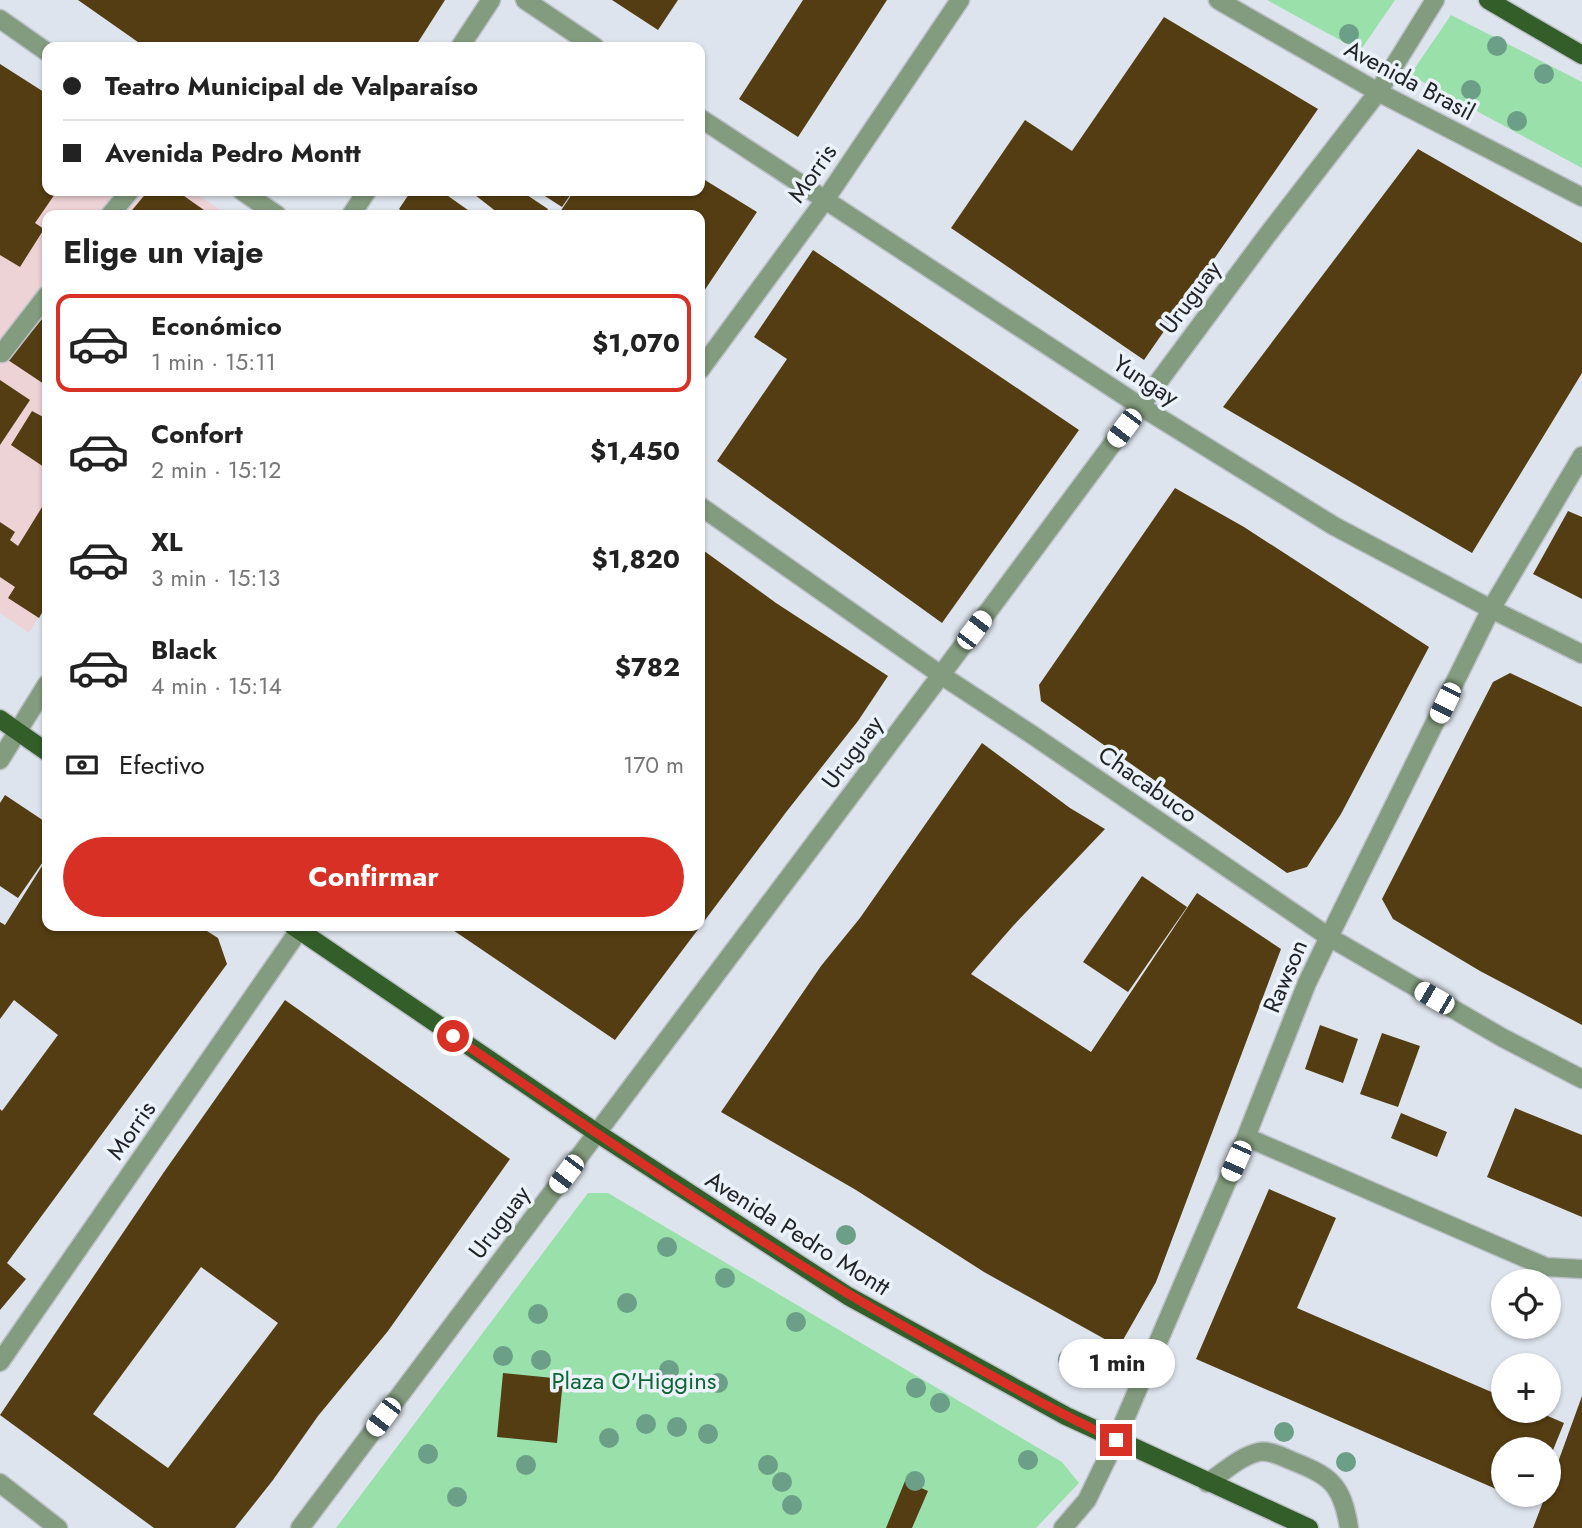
<!DOCTYPE html>
<html lang="es">
<head>
<meta charset="utf-8">
<style>
	body { margin:0; font-family:Jost,sans-serif; background:#f6f6f6; color:#222; height:100vh; display:flex; flex-direction:column; font-size:26px; white-space:nowrap }
	* { box-sizing:border-box; margin:0 }
	p { font-size:23px; color:#767676 }
	.icon { flex:none; width:38px; height:38px; fill:none; stroke:currentColor; stroke-width:2; stroke-linecap:round; stroke-linejoin:round }
	.map { position:relative; flex:1; overflow:hidden }
	.drawer { position:absolute; left:42px; top:210px; width:663px; height:721px; display:flex; flex-direction:column; background:#fff; border-radius:14px; box-shadow:0 2px 5px #0004 }
	.drawer>* { flex:none }
	.top-card { position:absolute; left:42px; top:42px; width:663px; height:154px; border-radius:14px; box-shadow:0 2px 5px #0004; display:grid; align-content:center; height:154px; padding:0 21px; background:#fff }
	.buttons { position:absolute; left:1491px; top:1269px; display:grid; gap:14px }
	.buttons a { display:grid; place-items:center; width:70px; height:70px; border-radius:50%; background:#fff; box-shadow:0 2px 5px #0004; font-size:35px }
	.end { position:absolute; width:32px; height:32px; margin:-16px; border:9px solid #d93025; background:#fff; box-shadow:0 0 0 4px #fff }
	.from { border-radius:50% }
	.bubble { position:absolute; height:49px; border-radius:24px; background:#fff; box-shadow:0 2px 5px #0004; font-size:23px; font-weight:700; line-height:49px; text-align:center }
	.car { position:absolute; width:21px; height:42px; margin:-21px -10px; border-radius:9px; box-shadow:0 0 5px 2px #0007; background:linear-gradient(#fff 24%,#345 0 40%,#fff 0 76%,#345 0 86%,#fff 0) }
	.top-card b { display:flex; align-items:center; gap:24px; height:66px; font-size:26px }
	.top-card b+b { border-top:2px solid #e0e0e0 }
	.top-card i { width:18px; height:18px; background:#222 }
	ul { padding:0; list-style:none }
	li { display:flex; align-items:center; gap:21px; height:98px; margin:0 14px 10px; padding:0 7px; border:4px solid transparent; border-radius:14px }
	li div { flex:1 }
	li b { display:block; font-size:26px }
	li em { font-style:normal; font-weight:700 }
	li.on { border-color:#d93025 }
	li>.icon { width:63px; height:63px; stroke-width:1.5 }
	h2 { padding:0 21px; font-size:32px; line-height:84px }
	.pay { display:flex; align-items:center; gap:18px; height:77px; padding:0 21px; font-size:26px }
	.pay p { margin-inline-start:auto }
	.primary-button { display:flex; gap:14px; margin-top:auto; padding:14px 21px }
	.primary-button a { flex:1; height:80px; border-radius:42px; background:#d93025; color:#fff; font-size:28px; font-weight:700; line-height:80px; text-align:center }
	.map>svg:first-child { display:block }
	.education { fill:#edd2d6 }
	.green { fill:#99e0ab }
	.building { fill:#543d12; fill-rule:evenodd }
	.lines { fill:none; stroke-linecap:round; stroke-linejoin:round }
	.minor-casing { stroke:#bcc1c9; stroke-width:21 }
	.major-casing { stroke:#bcc1c9; stroke-width:21 }
	.minor { stroke:#839b7e; stroke-width:18 }
	.major { stroke:#335e29; stroke-width:18 }
	.tree { fill:#6c9f87 }
	.route { stroke:#d93025; stroke-width:9 }
	.labels { text-anchor:middle; dominant-baseline:central; stroke-width:7; stroke-linejoin:round; paint-order:stroke }
	.street-label { font-size:24px; fill:#222427; stroke:#ebf2fa }
	.park-label { font-size:24px; fill:#0f6634; stroke:#ebf2fa }
</style>
</head>
<body>
<div class="map">
<svg width="1582" height="1528" viewBox="0 0 1582 1528">
	<rect width="100%" height="100%" fill="#dee4ed"/>
	<path class="education" d="M0,64L47,94V191H192L228,215H47V604L29,633L0,613Z"/>
	<path class="green" d="M1267,0H1395L1360,51Z
		M1451,15L1582,82V168L1410,75Z
		M588,1193H608L1062,1462L1079,1483L1036,1528H336Z"/>
	<path class="building" d="M78,0H445L415,47H145Z
		M612,0H678L658,30Z
		M803,0H887L798,137L739,99Z
		M1164,17L1318,109L1144,360L951,228L1025,120L1072,151Z
		M0,64L47,94V191H57L35,223L44,229L20,267L0,255Z
		M1418,149L1582,243V373L1472,553L1223,407Z
		M700,177L757,212L700,297V215H558L574,191H700Z
		M148,191H177L211,215H128Z
		M411,191H441L475,215H408L399,209Z
		M470,191H521L548,209L544,215H496L498,213Z
		M537,191H573L562,207Z
		M813,250L1079,430L942,623L717,461L787,359L754,337Z
		M47,313V386L8,360Z
		M0,380L30,400L0,445Z
		M32,411L47,419V469L11,445Z
		M1175,488L1244,527L1429,647L1341,814L1307,867L1287,873L1041,701L1039,685Z
		M47,499V604L39,618L8,598L15,587L0,577V522L15,532L10,540L18,546Z
		M1568,511L1582,517V599L1533,574Z
		M700,548L776,603L888,676L858,721L787,811L615,1040L447,926H700Z
		M1510,673L1582,707V1025L1480,971L1393,919L1382,899L1493,682Z
		M982,743L1070,808L1105,829L1013,926L971,974L1091,1052L1197,893L1281,949L1156,1282L1119,1347L984,1272L856,1190L721,1112L821,966L860,918Z
		M5,795L47,823V856L18,898L0,886V803Z
		M47,858V926H199L218,938L227,964L7,1263L26,1279L0,1310V1109L2,1111L58,1035L14,1000L0,1019V922L5,925Z
		M1142,876L1187,907L1128,992L1083,962Z
		M285,1000L510,1159L388,1331L318,1416L273,1480L235,1528H154L0,1415L164,1172ZM201,1267L278,1323L168,1468L93,1414Z
		M1320,1025L1358,1039L1343,1083L1305,1069Z
		M1382,1033L1420,1046L1398,1107L1360,1094Z
		M1515,1108L1582,1135V1217L1487,1177Z
		M1401,1113L1447,1132L1437,1157L1391,1138Z
		M1269,1189L1336,1218L1297,1308L1503,1397V1410H1534L1564,1423L1549,1460V1449H1503V1492L1196,1359Z
		M503,1373L563,1379L557,1443L497,1437Z
		M1582,1396V1528H1533L1546,1494H1549V1487Z
		M905,1481L928,1491L912,1528H886Z"/>
	<g class="lines">
		<g class="minor-casing">
			<path id="minor" d="M525,0L595,47
				M1218,0L1378,92L1582,197
				M0,19L47,52
				M460,47L491,0
				M700,118L1140,406L1334,526L1491,609L1582,654
				M242,191L277,215
				M110,215L130,191
				M351,215L367,191
				M2,353L47,295
				M700,370L825,200L960,0
				M700,506L941,675L1031,734L1329,937L1503,1038L1582,1079
				M0,760L47,684
				M1246,1137L1546,1267L1582,1269
				M0,1362L302,926
				M0,1483L58,1528
				M1207,1483C1223,1473 1240,1456 1259,1452C1269,1450 1281,1456 1290,1460C1330,1476 1342,1483 1349,1528
				M300,1528L941,675L1265,238L1378,92L1435,0
				M1063,1528L1087,1500L1116,1440L1246,1137L1307,983L1329,937L1491,609L1582,456"/>
		</g>
		<g class="major-casing">
			<path id="major" d="M1488,0L1582,55
				M0,719L47,752
				M293,926L597,1133L848,1296L1066,1416L1309,1528"/>
		</g>
		<use href="#minor" class="minor"/>
		<use href="#major" class="major"/>
	</g>
	<g class="tree">
		<circle cx="1349" cy="34" r="10"/>
		<circle cx="1497" cy="46" r="10"/>
		<circle cx="1544" cy="74" r="10"/>
		<circle cx="1471" cy="90" r="10"/>
		<circle cx="1517" cy="121" r="10"/>
		<circle cx="846" cy="1235" r="10"/>
		<circle cx="667" cy="1247" r="10"/>
		<circle cx="725" cy="1278" r="10"/>
		<circle cx="627" cy="1303" r="10"/>
		<circle cx="538" cy="1314" r="10"/>
		<circle cx="796" cy="1322" r="10"/>
		<circle cx="503" cy="1356" r="10"/>
		<circle cx="1068" cy="1359" r="10"/>
		<circle cx="541" cy="1360" r="10"/>
		<circle cx="669" cy="1370" r="10"/>
		<circle cx="718" cy="1383" r="10"/>
		<circle cx="916" cy="1388" r="10"/>
		<circle cx="940" cy="1403" r="10"/>
		<circle cx="646" cy="1424" r="10"/>
		<circle cx="677" cy="1427" r="10"/>
		<circle cx="1284" cy="1432" r="10"/>
		<circle cx="708" cy="1434" r="10"/>
		<circle cx="609" cy="1438" r="10"/>
		<circle cx="428" cy="1454" r="10"/>
		<circle cx="1028" cy="1460" r="10"/>
		<circle cx="1346" cy="1462" r="10"/>
		<circle cx="526" cy="1465" r="10"/>
		<circle cx="768" cy="1465" r="10"/>
		<circle cx="915" cy="1481" r="10"/>
		<circle cx="782" cy="1482" r="10"/>
		<circle cx="457" cy="1497" r="10"/>
		<circle cx="792" cy="1505" r="10"/>
	</g>
	<g class="lines">
		<path class="route" d="M453,1036C613,1145 773,1254 942,1348C999,1380 1056,1412 1116,1440"/>
	</g>
	<g class="labels">
		<g class="street-label">
			<text transform="translate(1410 80) rotate(28)">Avenida Brasil</text>
			<text transform="translate(812 173) rotate(-55)">Morris</text>
			<text transform="translate(1190 297) rotate(-53)">Uruguay</text>
			<text transform="translate(1146 380) rotate(33)">Yungay</text>
			<text transform="translate(852 752) rotate(-53)">Uruguay</text>
			<text transform="translate(1148 784) rotate(35)">Chacabuco</text>
			<text transform="translate(1285 976) rotate(-67)">Rawson</text>
			<text transform="translate(131 1130) rotate(-55)">Morris</text>
			<text transform="translate(499 1222) rotate(-53)">Uruguay</text>
			<text transform="translate(798 1233) rotate(32)">Avenida Pedro Montt</text>
		</g>
		<g class="park-label">
			<text x="634" y="1380">Plaza O'Higgins</text>
		</g>
	</g>
</svg>
<div class="buttons">
<a><svg class="icon" aria-label="locate" viewBox="0 0 24 24"><circle cx="12" cy="12" r="6"/><path d="M12 2v4M12 18v4M2 12h4M18 12h4"/></svg></a>
<a>+</a>
<a>−</a>
</div>
<i class="end from" style="left:453px;top:1036px"></i>
<i class="end" style="left:1116px;top:1440px"></i>
<div class="bubble" style="left:1059px;top:1339px;width:116px">1 min</div>
<i class="car" style="left:1124px;top:428px;rotate:217deg"></i>
<i class="car" style="left:974px;top:630px;rotate:37deg"></i>
<i class="car" style="left:1445px;top:703px;rotate:206deg"></i>
<i class="car" style="left:1434px;top:998px;rotate:300deg"></i>
<i class="car" style="left:1236px;top:1161px;rotate:204deg"></i>
<i class="car" style="left:566px;top:1174px;rotate:217deg"></i>
<i class="car" style="left:383px;top:1417px;rotate:217deg"></i>
<div class="top-card">
<b><i class="from"></i>Teatro Municipal de Valparaíso</b>
<b><i></i>Avenida Pedro Montt</b>
</div>
<section class="drawer">
<h2>Elige un viaje</h2>
<ul>
<li class="on"><svg class="icon" aria-label="car" viewBox="0 0 24 24"><path d="M5 17H2v-5l4-1 3-4h7l3 4 3 1v5h-3M9 17h6M6 11h13"/><circle cx="7" cy="17" r="2"/><circle cx="17" cy="17" r="2"/></svg><div><b>Económico</b><p>1 min · 15:11</p></div><em>$1,070</em></li>
<li><svg class="icon" aria-label="car" viewBox="0 0 24 24"><path d="M5 17H2v-5l4-1 3-4h7l3 4 3 1v5h-3M9 17h6M6 11h13"/><circle cx="7" cy="17" r="2"/><circle cx="17" cy="17" r="2"/></svg><div><b>Confort</b><p>2 min · 15:12</p></div><em>$1,450</em></li>
<li><svg class="icon" aria-label="car" viewBox="0 0 24 24"><path d="M5 17H2v-5l4-1 3-4h7l3 4 3 1v5h-3M9 17h6M6 11h13"/><circle cx="7" cy="17" r="2"/><circle cx="17" cy="17" r="2"/></svg><div><b>XL</b><p>3 min · 15:13</p></div><em>$1,820</em></li>
<li><svg class="icon" aria-label="car" viewBox="0 0 24 24"><path d="M5 17H2v-5l4-1 3-4h7l3 4 3 1v5h-3M9 17h6M6 11h13"/><circle cx="7" cy="17" r="2"/><circle cx="17" cy="17" r="2"/></svg><div><b>Black</b><p>4 min · 15:14</p></div><em>$782</em></li>
</ul>
<div class="pay"><svg class="icon" aria-label="cash" viewBox="0 0 24 24"><path d="M3 7h18v10H3z"/><circle cx="12" cy="12" r="2"/></svg>Efectivo<p>170 m</p></div>
<div class="primary-button"><a>Confirmar</a></div>
</section>
</div>
</body>
</html>
